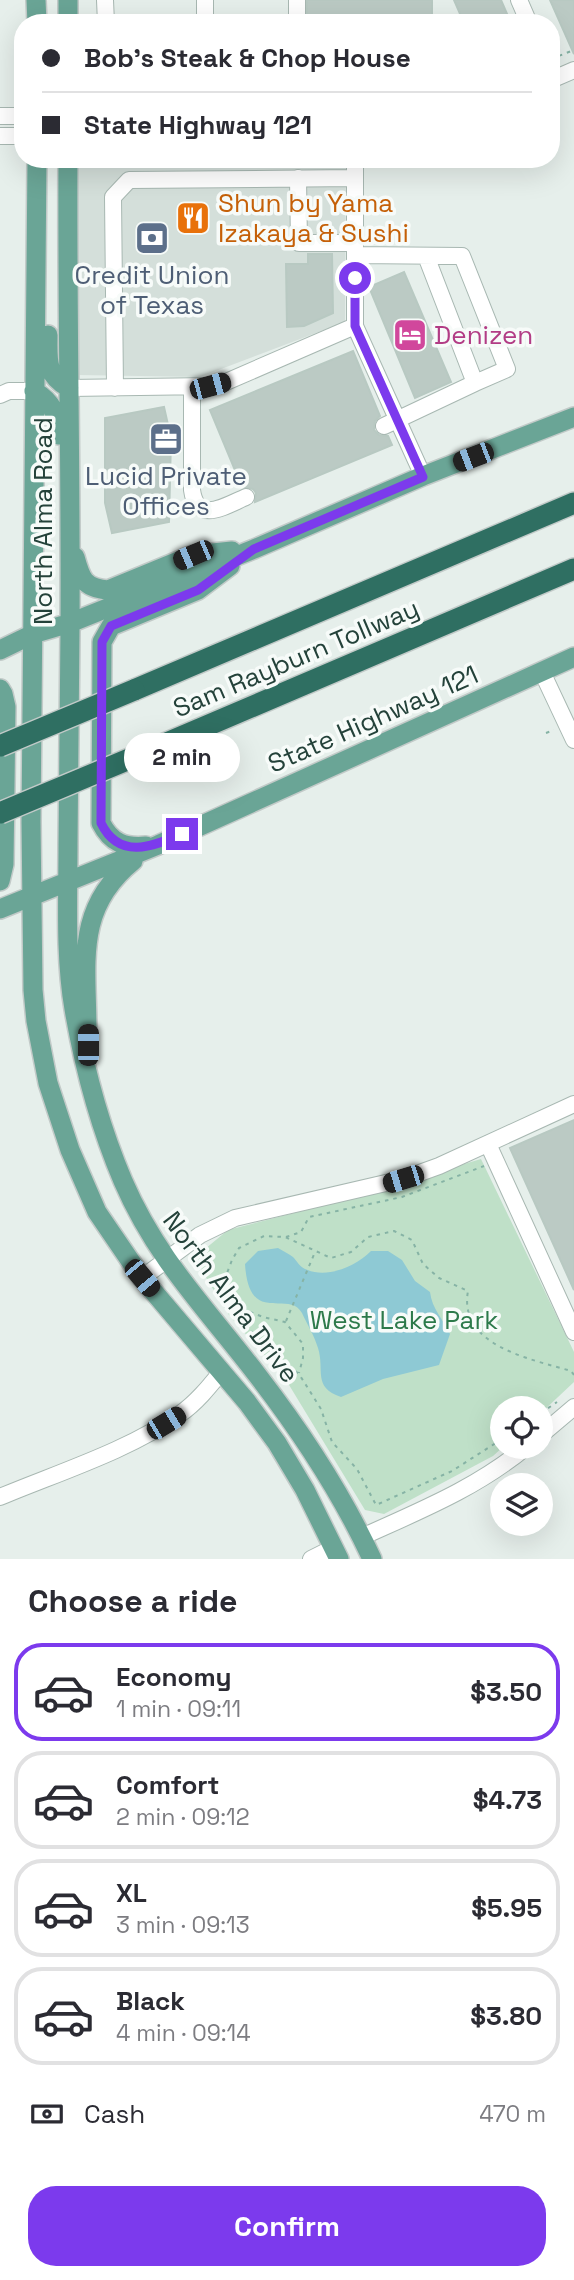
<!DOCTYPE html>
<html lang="en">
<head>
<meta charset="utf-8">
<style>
	body { margin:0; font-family:"Space Grotesk",sans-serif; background:#f2f2f3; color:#2b2b33; height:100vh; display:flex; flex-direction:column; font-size:26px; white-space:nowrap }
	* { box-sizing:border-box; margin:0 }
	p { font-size:23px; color:#7c7c81 }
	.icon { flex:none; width:38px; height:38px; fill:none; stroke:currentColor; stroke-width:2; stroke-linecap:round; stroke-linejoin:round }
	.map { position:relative; height:1559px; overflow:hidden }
	.panel { display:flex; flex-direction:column; background:#fff; flex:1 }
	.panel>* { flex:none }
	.hud { position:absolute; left:14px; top:14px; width:546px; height:154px; border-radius:28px; box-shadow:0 7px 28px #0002; display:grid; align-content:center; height:154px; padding:0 28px; background:#fff }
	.fabs { position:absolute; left:490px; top:1396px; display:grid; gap:14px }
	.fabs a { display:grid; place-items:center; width:63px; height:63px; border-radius:50%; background:#fff; box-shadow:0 7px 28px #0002; font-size:35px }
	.end { position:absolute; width:32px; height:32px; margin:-16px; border:9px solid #7c3aed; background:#fff; box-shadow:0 0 0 4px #fff }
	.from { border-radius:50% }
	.bubble { position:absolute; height:49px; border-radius:24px; background:#fff; box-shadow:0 7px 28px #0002; font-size:23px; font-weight:700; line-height:49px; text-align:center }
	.car { position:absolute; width:21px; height:42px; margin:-21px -10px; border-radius:9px; box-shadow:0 0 5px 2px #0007; background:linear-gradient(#222 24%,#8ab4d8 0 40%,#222 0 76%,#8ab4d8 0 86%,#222 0) }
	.hud b { display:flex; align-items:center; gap:24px; height:66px; font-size:26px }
	.hud b+b { border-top:2px solid #e1e1e2 }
	.hud i { width:18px; height:18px; background:#2b2b33 }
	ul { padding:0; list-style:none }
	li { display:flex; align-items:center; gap:21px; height:98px; margin:0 14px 10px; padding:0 14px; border:4px solid #e1e1e2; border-radius:28px }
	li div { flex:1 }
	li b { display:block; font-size:26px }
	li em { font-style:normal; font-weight:700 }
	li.active { border-color:#7c3aed }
	li>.icon { width:63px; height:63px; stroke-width:1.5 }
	h2 { padding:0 28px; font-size:32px; line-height:84px }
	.pay { display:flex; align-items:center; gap:18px; height:77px; padding:0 28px; font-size:26px }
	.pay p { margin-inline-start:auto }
	.action { display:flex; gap:14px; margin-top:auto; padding:14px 28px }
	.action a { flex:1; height:80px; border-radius:28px; background:#7c3aed; color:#fff; font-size:28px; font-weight:700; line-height:80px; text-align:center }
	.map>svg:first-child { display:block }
	.built { fill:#d4dfda }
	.green { fill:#bfe0c8 }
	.water { fill:#8ec9d4 }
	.building { fill:#bbcac4; stroke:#b8c9c2; stroke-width:2 }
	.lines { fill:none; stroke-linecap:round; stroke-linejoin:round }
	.minor-casing { stroke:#a8b8b2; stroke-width:18 }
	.major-casing { stroke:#c2cac8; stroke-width:22 }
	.highway-casing { stroke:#c2cac8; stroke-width:24 }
	.path { stroke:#86b3a5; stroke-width:2; stroke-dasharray:3.5 5; stroke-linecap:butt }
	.minor { stroke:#fff; stroke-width:16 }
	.major { stroke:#6aa596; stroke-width:19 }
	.highway { stroke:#2f6f62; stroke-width:21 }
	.highway-bridge-casing { stroke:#c2cac8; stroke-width:24; stroke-linecap:butt }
	.highway-bridge { stroke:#2f6f62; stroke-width:21 }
	.route { stroke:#7c3aed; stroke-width:9 }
	.labels { text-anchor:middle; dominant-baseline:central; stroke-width:7; stroke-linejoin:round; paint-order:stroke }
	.food-label { font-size:26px; fill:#c56008; stroke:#f7fbf9; text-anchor:start }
	.service-label { font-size:26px; fill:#4e5e75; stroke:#f7fbf9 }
	.hotel-label { font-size:26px; fill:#b23c85; stroke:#f7fbf9; text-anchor:start }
	.street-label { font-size:26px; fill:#24423a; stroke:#f7fbf9 }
	.park-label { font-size:26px; fill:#2d7a4b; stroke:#f7fbf9 }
</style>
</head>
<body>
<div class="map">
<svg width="574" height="1559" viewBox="0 0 574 1559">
	<rect width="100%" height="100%" fill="#e6efeb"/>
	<path class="built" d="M76,159H346L345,322L200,377L78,375Z"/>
	<path class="green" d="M481,1159L574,1352V1382L541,1413V1409H502L503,1447L493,1456L384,1514L365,1510L286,1380L229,1315L194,1258L228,1230L329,1204Z"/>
	<path class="water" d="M278,1248C283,1251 289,1254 293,1257C297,1261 299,1266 305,1269C326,1279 355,1267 371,1251H388L402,1260L415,1281L430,1292C432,1309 443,1319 450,1334L439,1365L383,1379L341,1397C312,1387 325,1370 318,1348C314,1335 307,1324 302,1313C288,1288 249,1328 245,1264L258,1251Z"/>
	<path class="building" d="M307,0H432V23H307Z
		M454,0H501L511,23H464Z
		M550,0H574V54Z
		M308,254H332L333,313L304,326L287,327L286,264H308Z
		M404,272L451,382L415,398L369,287Z
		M353,351L380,416L375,421L374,430L379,435L388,436L392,445L255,502L256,493L253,489L242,487L210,410Z
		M164,407L171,438L169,522L112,533L105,503V418Z
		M574,1120V1290L510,1148Z"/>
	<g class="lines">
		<g class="minor-casing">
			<path id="minor" d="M105,0L106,23
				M205,0V23
				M297,0V23
				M519,0L529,23
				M551,80L574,70
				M0,116H18L23,119
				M0,136H19L23,134
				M355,159V326L423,476
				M298,178L299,243H355
				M355,255L462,256L507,369L475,383
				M192,387V490C197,525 225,506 246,497
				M69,388L210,386L226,382L355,326
				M115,388L113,197L129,180L355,178
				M0,395L9,391H34
				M384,426L475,383L426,256
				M542,672L574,740
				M488,1144L574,1332
				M142,1278L200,1235L235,1218L403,1179L439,1166L574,1104
				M541,1435L574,1407
				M0,1497C57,1473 130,1450 180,1414C196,1403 209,1387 221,1372
				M362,1537C419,1511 477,1488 526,1447
				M311,1559L333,1548"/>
		</g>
		<g class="major-casing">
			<path id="major" d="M36,0L37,23
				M68,0V23
				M37,159L31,822L33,990L36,1021L48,1083L70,1150L97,1212L142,1278L247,1402L277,1443L305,1490L339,1559
				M68,159C67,316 71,472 70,629C69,701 68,773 68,845C68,899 65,956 74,1009C84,1067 100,1127 123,1181C157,1260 207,1309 258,1376C302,1433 342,1494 372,1559
				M48,335C48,359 45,375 69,388
				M34,391C53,402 57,414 58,435
				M75,557C81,579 84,588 108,590L193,555L232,551
				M0,650L33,634L70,623L254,549L423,476L574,417
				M0,689L3,694L6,707L4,864L0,881
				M146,846C125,848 111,843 101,823L102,642L111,626L198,590L230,566
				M0,909L158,845L574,657
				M87,1032C87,963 74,909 133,861"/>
		</g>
		<g class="highway-casing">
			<path id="highway" d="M134,690L574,503
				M134,757L574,569"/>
		</g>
		<path class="path" d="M551,59L574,50
			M546,733L554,730
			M286,1237L301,1232L309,1217L402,1197L484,1166
			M242,1309L263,1317L285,1322L303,1344V1358L299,1373
			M286,1321L315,1252
			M541,1413L557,1402
			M502,1439L452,1471L376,1505L357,1469L332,1442L321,1409L299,1374L273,1353L251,1331L242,1308L232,1292L227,1273L232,1260L239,1248L264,1236L285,1237L331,1258L351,1252L368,1237L394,1231L412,1240L423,1264L439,1278L468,1291C458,1346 531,1359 571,1371L574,1375"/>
		<use href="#minor" class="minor"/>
		<use href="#major" class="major"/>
		<use href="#highway" class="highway"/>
		<g class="highway-bridge-casing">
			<path id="highway-bridge" d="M0,746L134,690
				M0,813L134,757"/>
		</g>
		<use href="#highway-bridge" class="highway-bridge"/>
	</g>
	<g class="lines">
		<path class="route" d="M182,834C152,847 119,860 101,823L102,642L111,626L198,590L254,549L423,477L355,326V278"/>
	</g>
	<defs>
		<g id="restaurant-square" transform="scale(1.75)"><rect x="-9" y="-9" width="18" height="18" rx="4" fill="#e8710a" stroke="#f7fbf9"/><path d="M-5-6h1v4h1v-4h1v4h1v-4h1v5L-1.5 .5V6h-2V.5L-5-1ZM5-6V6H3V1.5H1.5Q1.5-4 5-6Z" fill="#fff"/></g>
		<g id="bank-square" transform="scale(1.75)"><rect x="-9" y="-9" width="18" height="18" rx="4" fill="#5c6f8a" stroke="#f7fbf9"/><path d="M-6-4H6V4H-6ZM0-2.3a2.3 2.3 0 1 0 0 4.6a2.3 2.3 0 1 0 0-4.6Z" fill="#fff"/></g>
		<g id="hotel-square" transform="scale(1.75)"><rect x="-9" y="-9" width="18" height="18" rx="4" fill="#d1479c" stroke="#f7fbf9"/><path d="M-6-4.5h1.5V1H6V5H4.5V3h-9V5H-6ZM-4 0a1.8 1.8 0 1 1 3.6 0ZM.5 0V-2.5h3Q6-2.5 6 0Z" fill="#fff"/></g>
		<g id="office-square" transform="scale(1.75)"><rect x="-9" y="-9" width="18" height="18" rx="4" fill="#5c6f8a" stroke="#f7fbf9"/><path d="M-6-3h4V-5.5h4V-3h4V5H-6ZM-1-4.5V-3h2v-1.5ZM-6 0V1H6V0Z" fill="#fff"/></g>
	</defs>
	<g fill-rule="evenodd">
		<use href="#restaurant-square" x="193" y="218"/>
		<use href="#bank-square" x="152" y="238"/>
		<use href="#hotel-square" x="410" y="335"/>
		<use href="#office-square" x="166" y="439"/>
	</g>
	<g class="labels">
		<g class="food-label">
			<text x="218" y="203">Shun by Yama<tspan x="218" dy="30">Izakaya &amp; Sushi</tspan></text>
		</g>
		<g class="service-label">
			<text x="152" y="275">Credit Union<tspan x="152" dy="30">of Texas</tspan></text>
			<text x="166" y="476">Lucid Private<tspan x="166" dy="30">Offices</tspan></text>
		</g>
		<g class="hotel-label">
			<text x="434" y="335">Denizen</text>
		</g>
		<g class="street-label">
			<text transform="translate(43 521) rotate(-90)">North Alma Road</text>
			<text transform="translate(296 658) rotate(-23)">Sam Rayburn Tollway</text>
			<text transform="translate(373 719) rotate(-24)">State Highway 121</text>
			<text transform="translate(231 1297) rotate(53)">North Alma Drive</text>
		</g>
		<g class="park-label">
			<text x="404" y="1320">West Lake Park</text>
		</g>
	</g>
</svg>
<div class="fabs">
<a><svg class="icon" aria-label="locate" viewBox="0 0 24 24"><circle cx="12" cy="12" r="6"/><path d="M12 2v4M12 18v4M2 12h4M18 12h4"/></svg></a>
<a><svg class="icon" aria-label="layers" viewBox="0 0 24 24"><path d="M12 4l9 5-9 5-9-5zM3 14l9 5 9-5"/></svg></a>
</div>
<i class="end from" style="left:355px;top:278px"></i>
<i class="end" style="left:182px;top:834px"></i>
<div class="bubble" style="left:124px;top:733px;width:116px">2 min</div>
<i class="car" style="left:210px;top:386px;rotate:75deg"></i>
<i class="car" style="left:473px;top:457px;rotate:249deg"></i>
<i class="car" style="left:193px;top:555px;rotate:247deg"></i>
<i class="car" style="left:88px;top:1045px;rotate:0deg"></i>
<i class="car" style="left:403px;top:1179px;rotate:253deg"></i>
<i class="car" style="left:142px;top:1278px;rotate:140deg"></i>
<i class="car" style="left:166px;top:1423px;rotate:59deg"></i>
<div class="hud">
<b><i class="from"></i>Bob's Steak &amp; Chop House</b>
<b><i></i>State Highway 121</b>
</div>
</div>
<section class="panel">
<h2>Choose a ride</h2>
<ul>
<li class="active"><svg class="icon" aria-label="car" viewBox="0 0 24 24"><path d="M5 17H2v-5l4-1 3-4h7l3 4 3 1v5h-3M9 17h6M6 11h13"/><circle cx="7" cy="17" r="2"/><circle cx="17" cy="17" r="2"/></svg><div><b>Economy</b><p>1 min · 09:11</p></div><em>$3.50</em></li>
<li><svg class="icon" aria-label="car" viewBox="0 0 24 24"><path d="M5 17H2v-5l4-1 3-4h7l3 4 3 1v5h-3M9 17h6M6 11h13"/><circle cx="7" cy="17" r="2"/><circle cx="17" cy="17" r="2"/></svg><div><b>Comfort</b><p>2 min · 09:12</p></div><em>$4.73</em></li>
<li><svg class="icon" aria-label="car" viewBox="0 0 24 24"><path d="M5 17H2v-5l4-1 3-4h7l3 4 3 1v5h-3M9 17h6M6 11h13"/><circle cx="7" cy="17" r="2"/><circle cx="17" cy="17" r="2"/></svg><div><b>XL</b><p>3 min · 09:13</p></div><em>$5.95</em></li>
<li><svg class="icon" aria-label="car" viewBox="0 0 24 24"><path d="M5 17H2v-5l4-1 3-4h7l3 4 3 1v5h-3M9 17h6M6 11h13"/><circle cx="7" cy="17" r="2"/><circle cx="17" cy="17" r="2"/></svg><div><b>Black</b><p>4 min · 09:14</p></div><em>$3.80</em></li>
</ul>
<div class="pay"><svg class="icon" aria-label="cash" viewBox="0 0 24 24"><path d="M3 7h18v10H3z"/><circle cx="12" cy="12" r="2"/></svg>Cash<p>470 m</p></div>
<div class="action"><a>Confirm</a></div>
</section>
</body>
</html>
